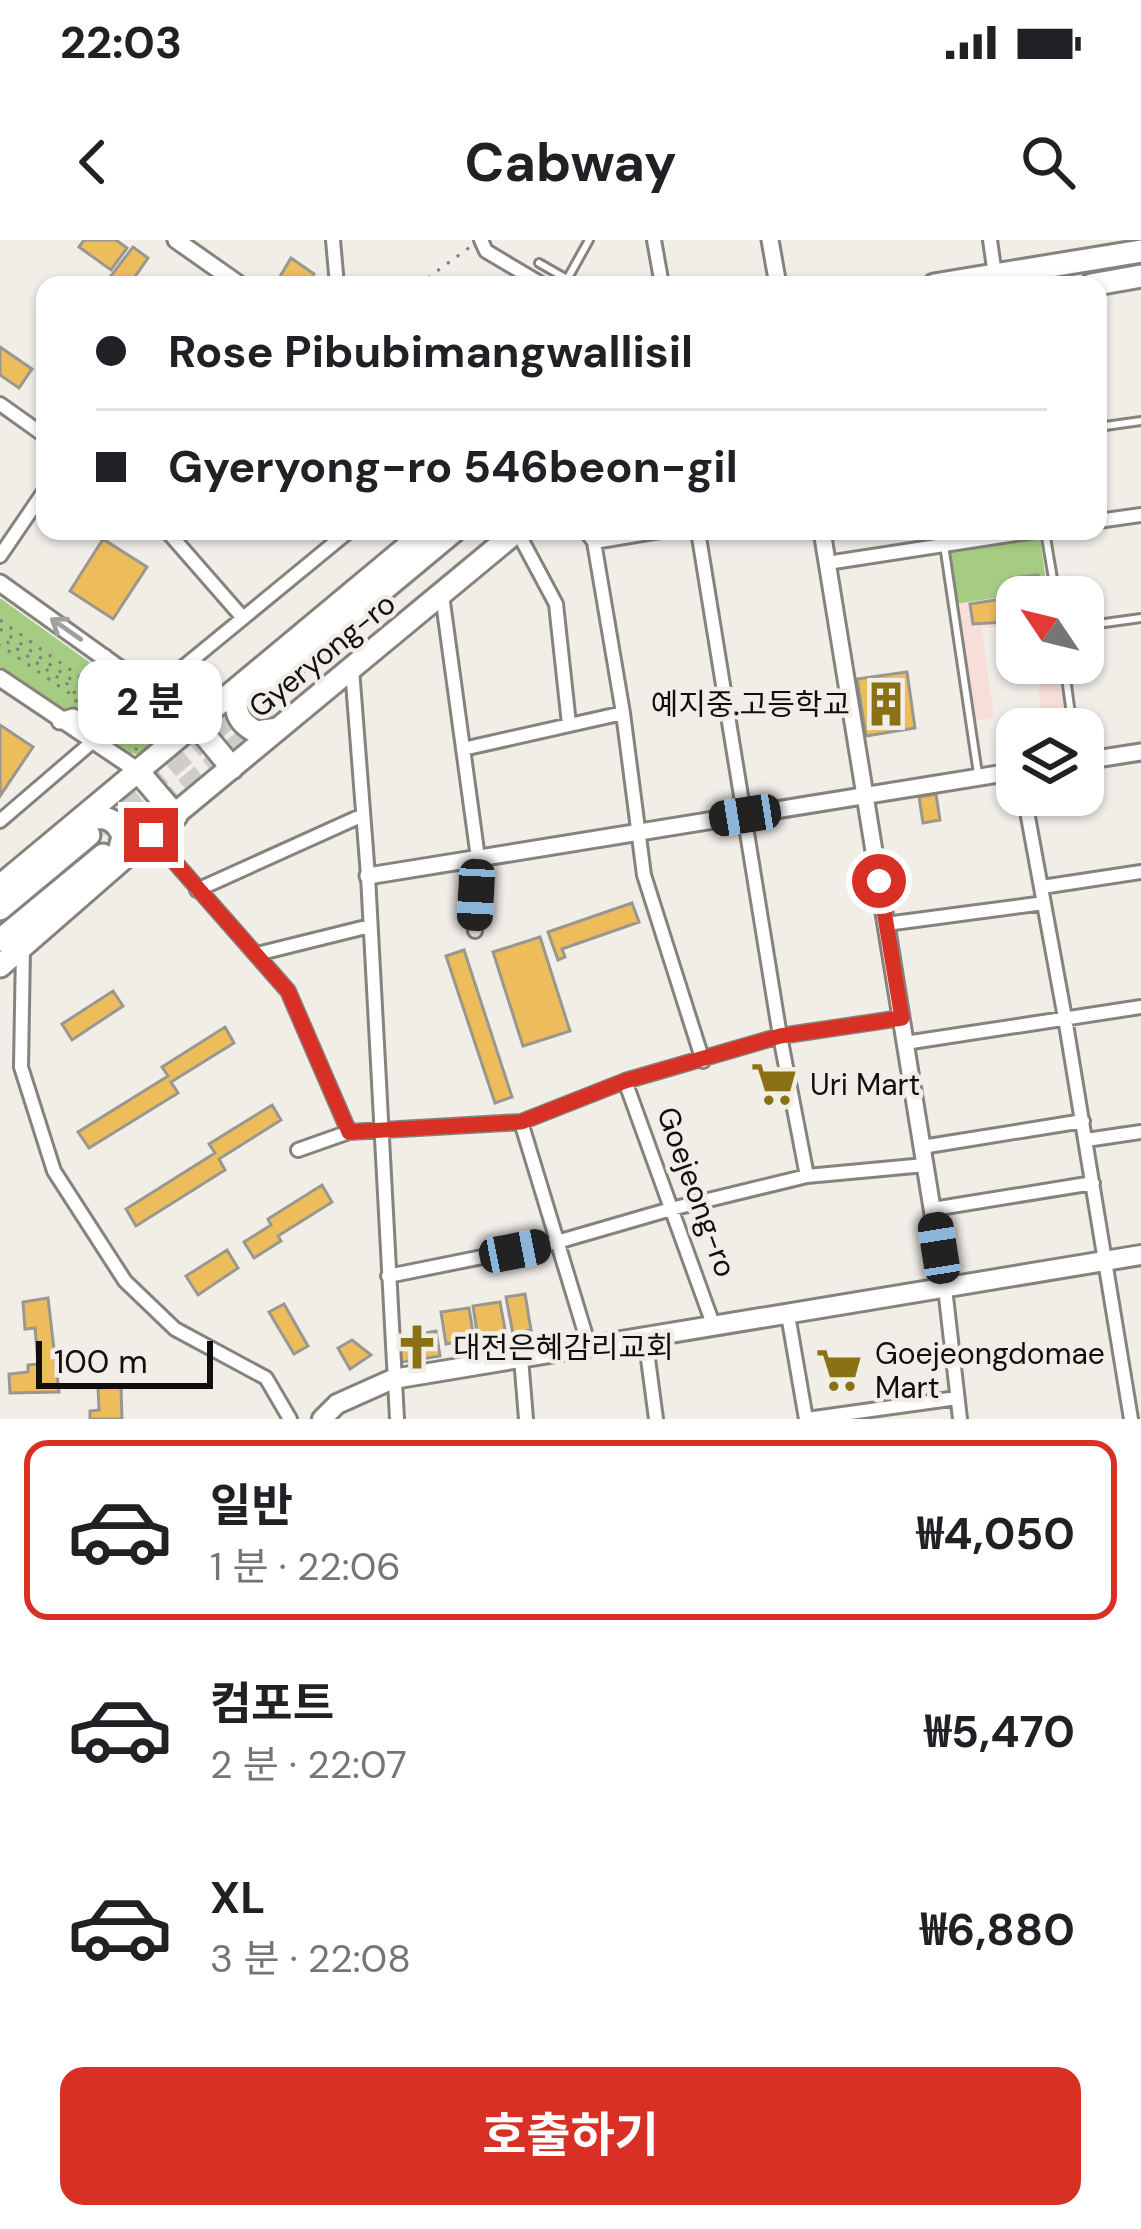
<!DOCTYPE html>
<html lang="ko">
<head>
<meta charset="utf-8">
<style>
	body { margin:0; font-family:"DM Sans","Noto Sans KR",sans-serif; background:#f6f6f6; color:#202124; height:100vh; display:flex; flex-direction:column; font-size:45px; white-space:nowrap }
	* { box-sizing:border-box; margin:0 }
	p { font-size:39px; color:#757577 }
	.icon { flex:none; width:66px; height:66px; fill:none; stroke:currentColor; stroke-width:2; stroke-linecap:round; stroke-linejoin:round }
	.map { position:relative; height:1179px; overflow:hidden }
	.side { display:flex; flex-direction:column; background:#fff; flex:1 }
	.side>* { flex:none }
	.top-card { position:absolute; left:36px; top:36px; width:1071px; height:264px; border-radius:24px; box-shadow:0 3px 9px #0004; display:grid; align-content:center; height:264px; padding:0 60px; background:#fff }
	.needle { width:78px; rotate:305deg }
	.controls { position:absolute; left:996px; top:336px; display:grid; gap:24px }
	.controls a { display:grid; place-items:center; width:108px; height:108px; border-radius:24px; background:#fff; box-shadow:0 3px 9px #0004; font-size:60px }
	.scale { position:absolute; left:36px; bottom:30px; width:177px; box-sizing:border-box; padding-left:12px; border:6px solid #100f0d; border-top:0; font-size:33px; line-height:42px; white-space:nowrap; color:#100f0d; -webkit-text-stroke:9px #f1eee8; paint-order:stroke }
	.end { position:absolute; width:54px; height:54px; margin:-27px; border:15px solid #d93025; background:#fff; box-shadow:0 0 0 6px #fff }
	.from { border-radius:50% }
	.bubble { position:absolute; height:84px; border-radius:24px; background:#fff; box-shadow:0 3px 9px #0004; font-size:39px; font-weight:700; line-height:84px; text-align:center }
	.car { position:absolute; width:36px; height:72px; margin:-36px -18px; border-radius:15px; box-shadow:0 0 9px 3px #0007; background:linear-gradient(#222 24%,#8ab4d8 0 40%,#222 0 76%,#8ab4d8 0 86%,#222 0) }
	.top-card b { display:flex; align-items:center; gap:42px; height:114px; font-size:45px }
	.top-card b+b { border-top:3px solid #e0e0e0 }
	.top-card i { width:30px; height:30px; background:#202124 }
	ul { padding:21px 0 0; list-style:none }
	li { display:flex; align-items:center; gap:36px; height:180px; margin:0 24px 18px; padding:0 36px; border:6px solid transparent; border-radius:24px }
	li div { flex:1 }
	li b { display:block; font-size:45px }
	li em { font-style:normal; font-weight:700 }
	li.selected { border-color:#d93025 }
	li>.icon { width:108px; height:108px; stroke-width:1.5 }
	.action { display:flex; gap:24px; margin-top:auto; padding:24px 60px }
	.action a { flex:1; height:138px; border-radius:24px; background:#d93025; color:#fff; font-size:48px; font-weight:700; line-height:138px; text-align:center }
	.status { display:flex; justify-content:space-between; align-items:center; height:84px; padding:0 60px; background:#fff; direction:ltr }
	.status svg { height:33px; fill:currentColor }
	header { display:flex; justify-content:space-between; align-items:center; height:156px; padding:0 60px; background:#fff; font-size:54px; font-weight:700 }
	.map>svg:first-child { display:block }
	.commercial { fill:#f8ded9 }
	.green { fill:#a6cc83 }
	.building { fill:#edbd5c; stroke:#9a9791; stroke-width:3 }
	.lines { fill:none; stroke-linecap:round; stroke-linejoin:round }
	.primary-tunnel { stroke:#cfcdc7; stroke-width:21; stroke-dasharray:21 10; stroke-linecap:butt }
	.service-casing { stroke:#86837d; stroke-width:12 }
	.minor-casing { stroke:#86837d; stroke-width:18 }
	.tertiary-casing { stroke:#86837d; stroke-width:21 }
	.secondary-casing { stroke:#86837d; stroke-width:24 }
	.primary-casing { stroke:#86837d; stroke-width:27 }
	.path { stroke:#817f7b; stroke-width:3; stroke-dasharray:3 9; stroke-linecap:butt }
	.service { stroke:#fff; stroke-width:6 }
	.minor { stroke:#fff; stroke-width:12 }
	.tertiary { stroke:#fff; stroke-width:15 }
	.secondary { stroke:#fff; stroke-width:18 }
	.primary { stroke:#fff; stroke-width:21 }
	.oneway { stroke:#9f9f9e }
	.route { stroke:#d93025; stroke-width:15 }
	.labels { text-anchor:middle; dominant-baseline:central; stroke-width:9; stroke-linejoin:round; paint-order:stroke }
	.street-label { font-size:30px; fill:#100f0d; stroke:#f1eee8 }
	.poi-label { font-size:30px; fill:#100f0d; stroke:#f1eee8; text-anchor:start }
</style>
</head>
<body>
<div class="status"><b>22:03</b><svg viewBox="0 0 49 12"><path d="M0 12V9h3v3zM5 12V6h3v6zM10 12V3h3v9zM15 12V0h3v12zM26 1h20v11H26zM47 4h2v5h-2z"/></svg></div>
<header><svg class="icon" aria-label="back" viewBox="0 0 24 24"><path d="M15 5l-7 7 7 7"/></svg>Cabway<svg class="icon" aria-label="search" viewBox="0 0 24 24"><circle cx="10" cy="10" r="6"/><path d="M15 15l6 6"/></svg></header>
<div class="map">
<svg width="1141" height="1179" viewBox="0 0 1141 1179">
	<rect width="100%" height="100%" fill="#f1eee8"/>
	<path class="commercial" d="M1047,350L1048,357H1017V383L982,389L994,478L974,481L955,364Z
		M1037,423H1057L1067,489H1042Z"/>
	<path class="green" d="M1028,291L1040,297L1047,350L955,364L949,313L959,301Z
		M0,358L160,473L165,486L161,500L139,515L120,511L0,427Z"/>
	<path class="building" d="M84,0H116L127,8L111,30L79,7Z
		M133,7L148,18L129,45H104Z
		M291,18L314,34L307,45H275Z
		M0,107L32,129L19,148L0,135Z
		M103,299L147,327L113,379L70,351Z
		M1038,335L1040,350L1013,354L1011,338Z
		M1002,359L1005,382L973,384L970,364Z
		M907,432L915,488L866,496L857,439Z
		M0,485L33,507L0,556Z
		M936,554L940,580L923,583L919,557Z
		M632,663L639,682L562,709L565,717L558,720L548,692Z
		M540,697L570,791L523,806L493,712Z
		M464,710L512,857L495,863L446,716Z
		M113,751L123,766L72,800L62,784Z
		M225,787L234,803L171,842L178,853L89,908L78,892L168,836L162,827Z
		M272,865L281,880L219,919L225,930L136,986L126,969L215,913L209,904Z
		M322,945L332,962L278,996L281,1001L254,1018L244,1002L271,985L268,979Z
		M227,1010L238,1028L198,1055L186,1036Z
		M525,1054L531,1090L513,1094L506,1057Z
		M48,1058L59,1152L10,1153L9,1134L28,1132V1125L38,1124L35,1088L25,1089L23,1062Z
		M500,1062L506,1095L478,1099L473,1066Z
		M284,1064L308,1106L294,1114L269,1072Z
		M469,1068L474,1099L446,1104L441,1072Z
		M436,1091L440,1116L402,1122L397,1118L395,1099Z
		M352,1100L371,1115L350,1129L338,1108Z
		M121,1147L122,1179H90V1171L99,1170L98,1148Z"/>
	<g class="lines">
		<path class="primary-tunnel" d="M98,588L258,454
			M113,607L274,475"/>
		<g class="service-casing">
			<path id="service" d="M539,23L567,39
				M564,45L589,0
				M1098,187L1141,181
				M1045,291L1056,357
				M944,305L978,534
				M1083,386L1141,378
				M1064,423L1073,489"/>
		</g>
		<g class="minor-casing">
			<path id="minor" d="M333,0L337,45
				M481,0L486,11L543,45
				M654,0L662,45
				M990,0L995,35
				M0,164L45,196
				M1098,281L1141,275
				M167,291L243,378
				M517,291L556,364L569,484
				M586,291L594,302L623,473L644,635L703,821
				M698,291L780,796L807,936
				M594,302L660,291
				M0,316L45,250
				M827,323L1035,291
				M442,355L478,618L475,691
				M352,429L368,636L397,1179
				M153,452L349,291
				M463,509L623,473
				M1024,555L1065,778L1131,1179
				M0,581L91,503
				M151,595L288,751L349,892
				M1042,647L1141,632
				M197,650L363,575
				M886,684L1044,663
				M23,708L21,827L54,931L125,1041L175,1089L266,1138L290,1179
				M257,714L370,686
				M905,803L1141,767
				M625,841L713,1084
				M521,882L589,1106
				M1086,900L1141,892
				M922,907L1083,881
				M298,910L349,892L521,882L625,841L780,796L901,778
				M933,969L1093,943
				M388,1036L557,1002L671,969L807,936L925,925
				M945,1048L960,1179
				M788,1075L806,1179
				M645,1096L656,1179
				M521,1118L526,1179
				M807,1179L957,1158"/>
		</g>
		<g class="tertiary-casing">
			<path id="tertiary" d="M176,0L240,45
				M770,0L778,45
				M822,291L945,1048
				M0,343L194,482
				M0,438L137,530
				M60,481L73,477C83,483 90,486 101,480C129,463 105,438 104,417
				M1083,521L1141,512
				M368,636L1017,531"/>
		</g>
		<g class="secondary-casing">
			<path id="secondary" d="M322,1179L337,1164L393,1139L1141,1015"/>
		</g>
		<g class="primary-casing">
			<path id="primary" d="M934,45L1141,11
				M1091,45L1141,36
				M243,444C231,464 235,482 257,492L278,489
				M258,454L454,291
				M194,482L232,528
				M137,530L176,576
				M78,582C98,576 115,573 123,597L116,622
				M0,646L426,291
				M0,669L89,595
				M0,700L103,615
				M0,726L156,590L517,291"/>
		</g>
		<path class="path" d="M418,45L470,7
			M0,380L79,436L90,439L94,452L92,459L74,461L69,453L0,405
			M0,389L76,443L86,444L88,456L76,458L73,448L0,397
			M135,510L165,486"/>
		<use href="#service" class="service"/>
		<use href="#minor" class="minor"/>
		<use href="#tertiary" class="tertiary"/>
		<use href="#secondary" class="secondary"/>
		<use href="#primary" class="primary"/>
	</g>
	<defs><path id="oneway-shaft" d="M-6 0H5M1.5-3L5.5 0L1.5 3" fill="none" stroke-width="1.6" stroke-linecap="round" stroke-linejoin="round" transform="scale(3)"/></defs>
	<use class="oneway" href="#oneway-shaft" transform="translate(66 389) rotate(-145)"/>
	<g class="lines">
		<path class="route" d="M151,595L288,751L349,892L521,882L625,841L780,796L902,778L879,641"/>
	</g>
	<defs>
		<g id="building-bare" transform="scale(3.6)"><path d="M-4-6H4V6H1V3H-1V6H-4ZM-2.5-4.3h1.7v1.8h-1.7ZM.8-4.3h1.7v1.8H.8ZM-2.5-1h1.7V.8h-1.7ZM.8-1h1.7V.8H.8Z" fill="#8a7113" stroke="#f1eee8" stroke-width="2.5" paint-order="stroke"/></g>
		<g id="supermarket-bare" transform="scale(3.6)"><path d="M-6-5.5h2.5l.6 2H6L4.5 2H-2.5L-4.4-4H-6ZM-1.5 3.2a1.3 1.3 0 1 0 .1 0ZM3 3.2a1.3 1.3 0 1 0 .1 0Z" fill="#8a7113" stroke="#f1eee8" stroke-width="2.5" paint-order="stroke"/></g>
		<g id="church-bare" transform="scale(3.6)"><path d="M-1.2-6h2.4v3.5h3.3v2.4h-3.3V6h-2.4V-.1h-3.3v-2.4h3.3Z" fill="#8a7113" stroke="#f1eee8" stroke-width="2.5" paint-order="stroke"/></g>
	</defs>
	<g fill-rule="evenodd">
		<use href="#building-bare" x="886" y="464"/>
		<use href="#supermarket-bare" x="774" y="844"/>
		<use href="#church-bare" x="417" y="1107"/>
		<use href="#supermarket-bare" x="839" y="1130"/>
	</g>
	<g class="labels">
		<g class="street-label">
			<text transform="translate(322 415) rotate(-39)">Gyeryong-ro</text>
			<text transform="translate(697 952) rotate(70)">Goejeong-ro</text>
		</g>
		<g class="poi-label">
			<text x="850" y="464" text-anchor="end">예지중.고등학교</text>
			<text x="810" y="844">Uri Mart</text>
			<text x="453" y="1107">대전은혜감리교회</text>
			<text x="875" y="1113">Goejeongdomae<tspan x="875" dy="34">Mart</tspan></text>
		</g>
	</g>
</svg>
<div class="controls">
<a><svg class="needle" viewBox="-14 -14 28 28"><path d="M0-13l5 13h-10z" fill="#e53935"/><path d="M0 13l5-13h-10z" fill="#757577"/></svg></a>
<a><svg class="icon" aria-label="layers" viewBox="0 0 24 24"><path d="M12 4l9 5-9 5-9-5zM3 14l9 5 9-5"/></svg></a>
</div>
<div class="scale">100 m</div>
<i class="end from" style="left:879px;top:641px"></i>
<i class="end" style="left:151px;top:595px"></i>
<div class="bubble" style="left:78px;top:420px;width:144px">2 분</div>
<i class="car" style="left:745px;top:575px;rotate:261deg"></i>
<i class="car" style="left:476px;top:655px;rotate:183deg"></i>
<i class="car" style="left:939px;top:1008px;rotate:351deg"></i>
<i class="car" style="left:515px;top:1011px;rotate:79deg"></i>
<div class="top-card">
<b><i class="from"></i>Rose Pibubimangwallisil</b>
<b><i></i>Gyeryong-ro 546beon-gil</b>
</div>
</div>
<section class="side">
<ul>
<li class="selected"><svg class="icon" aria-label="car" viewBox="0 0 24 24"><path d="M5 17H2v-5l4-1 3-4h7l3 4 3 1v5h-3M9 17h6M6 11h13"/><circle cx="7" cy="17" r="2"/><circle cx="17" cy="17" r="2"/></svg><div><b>일반</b><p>1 분 · 22:06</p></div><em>₩4,050</em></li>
<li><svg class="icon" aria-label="car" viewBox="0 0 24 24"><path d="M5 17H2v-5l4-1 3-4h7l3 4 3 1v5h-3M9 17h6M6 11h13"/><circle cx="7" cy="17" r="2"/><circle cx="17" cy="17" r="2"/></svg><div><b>컴포트</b><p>2 분 · 22:07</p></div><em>₩5,470</em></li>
<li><svg class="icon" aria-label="car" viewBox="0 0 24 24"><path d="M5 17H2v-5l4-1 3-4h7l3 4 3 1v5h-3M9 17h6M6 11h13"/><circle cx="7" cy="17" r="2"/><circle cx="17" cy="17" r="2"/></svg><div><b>XL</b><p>3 분 · 22:08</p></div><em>₩6,880</em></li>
</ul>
<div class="action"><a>호출하기</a></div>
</section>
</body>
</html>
